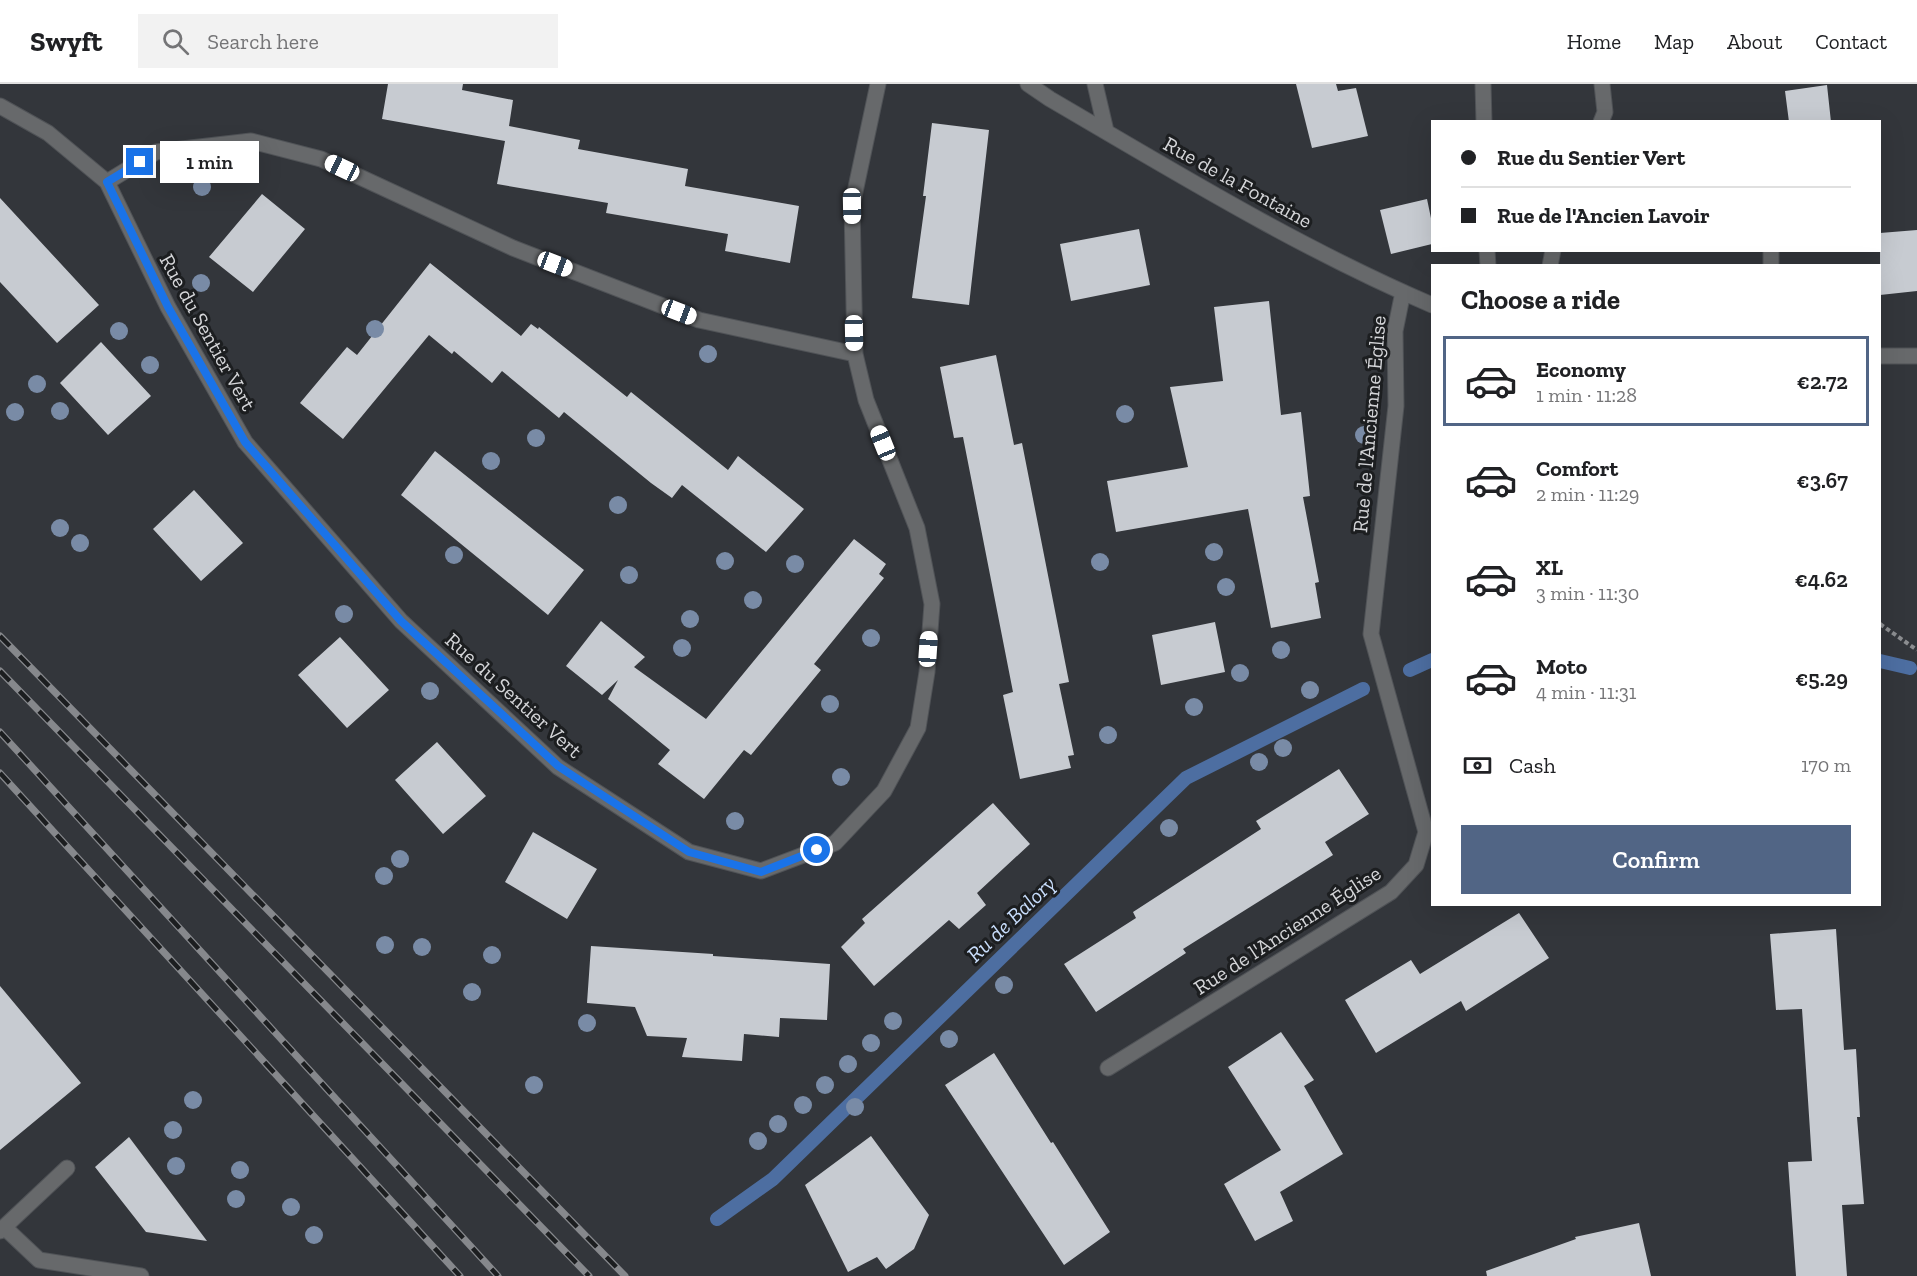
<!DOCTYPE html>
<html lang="en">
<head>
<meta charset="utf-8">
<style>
	body { margin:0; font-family:"Zilla Slab",serif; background:#f2f2f2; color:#202124; height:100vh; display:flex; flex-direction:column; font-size:22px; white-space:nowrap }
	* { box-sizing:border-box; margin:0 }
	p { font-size:20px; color:#757577 }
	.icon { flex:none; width:33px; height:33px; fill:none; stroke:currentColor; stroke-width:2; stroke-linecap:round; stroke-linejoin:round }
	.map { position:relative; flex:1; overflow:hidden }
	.sheet { position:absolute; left:1431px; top:180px; width:450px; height:642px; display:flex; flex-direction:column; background:#fff; border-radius:0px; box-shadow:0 6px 24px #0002 }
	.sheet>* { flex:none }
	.top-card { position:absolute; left:1431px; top:36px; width:450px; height:132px; border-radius:0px; box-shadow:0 6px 24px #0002; display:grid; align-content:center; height:132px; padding:0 30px; background:#fff }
	.end { position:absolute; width:27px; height:27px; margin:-14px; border:8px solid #1a73e8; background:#fff; box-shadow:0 0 0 3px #fff }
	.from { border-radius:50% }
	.bubble { position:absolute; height:42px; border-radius:0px; background:#fff; box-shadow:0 6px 24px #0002; font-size:20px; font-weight:600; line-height:42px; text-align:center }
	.car { position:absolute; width:18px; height:36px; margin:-18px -9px; border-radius:8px; box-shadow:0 0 4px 2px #0007; background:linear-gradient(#fff 24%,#345 0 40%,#fff 0 76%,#345 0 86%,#fff 0) }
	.top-card b { display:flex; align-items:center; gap:21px; height:57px; font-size:22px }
	.top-card b+b { border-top:2px solid #e0e0e0 }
	.top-card i { width:15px; height:15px; background:#202124 }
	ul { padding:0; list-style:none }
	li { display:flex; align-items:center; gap:18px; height:90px; margin:0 12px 9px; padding:0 18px; border:3px solid transparent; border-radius:0px }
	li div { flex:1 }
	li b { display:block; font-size:22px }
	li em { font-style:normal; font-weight:600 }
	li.on { border-color:#516585 }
	li>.icon { width:54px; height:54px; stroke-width:1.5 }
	h2 { padding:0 30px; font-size:27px; line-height:72px }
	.pay { display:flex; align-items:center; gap:15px; height:66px; padding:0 30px; font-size:22px }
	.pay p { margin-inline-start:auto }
	.primary-button { display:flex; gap:12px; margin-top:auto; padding:12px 30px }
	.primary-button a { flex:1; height:69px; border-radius:0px; background:#516585; color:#fff; font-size:24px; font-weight:600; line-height:69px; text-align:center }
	header { display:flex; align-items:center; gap:36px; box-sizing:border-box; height:84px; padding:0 30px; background:#fff; border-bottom:2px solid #e0e0e0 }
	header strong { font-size:28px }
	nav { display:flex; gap:33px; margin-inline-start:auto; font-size:21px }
	.search { width:420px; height:54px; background:#f2f2f2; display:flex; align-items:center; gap:15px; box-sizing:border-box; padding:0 21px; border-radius:0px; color:#757577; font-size:22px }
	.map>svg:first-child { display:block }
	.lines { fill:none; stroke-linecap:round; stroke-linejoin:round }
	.stream { stroke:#4d6ea1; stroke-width:14 }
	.building { fill:#c7cbd1 }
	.minor-casing { stroke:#505357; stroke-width:17 }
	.path { stroke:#8b8d90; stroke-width:4; stroke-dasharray:4.5 3; stroke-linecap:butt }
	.minor { stroke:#67696b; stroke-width:15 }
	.rail-casing { stroke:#86888c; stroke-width:7 }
	.rail { stroke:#1c1e20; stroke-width:4.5; stroke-dasharray:14; stroke-linecap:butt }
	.tree { fill:#798ba6 }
	.route { stroke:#1a73e8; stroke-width:8 }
	.labels { text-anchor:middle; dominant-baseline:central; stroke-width:6; stroke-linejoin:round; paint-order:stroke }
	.street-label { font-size:21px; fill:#d4d5d8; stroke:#1c1e20 }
	.water-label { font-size:22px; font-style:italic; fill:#c8ddfb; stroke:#1c1e20 }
</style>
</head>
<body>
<header>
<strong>Swyft</strong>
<div class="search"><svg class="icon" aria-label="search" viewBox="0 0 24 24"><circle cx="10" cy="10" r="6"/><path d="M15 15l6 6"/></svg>Search here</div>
<nav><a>Home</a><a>Map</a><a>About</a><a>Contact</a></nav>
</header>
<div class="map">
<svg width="1917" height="1192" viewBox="0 0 1917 1192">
	<rect width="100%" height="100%" fill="#33363b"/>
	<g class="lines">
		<path class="stream" d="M1880,577L1910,584
			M1410,586L1432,576
			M717,1135L773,1095L1186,694L1363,605"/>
	</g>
	<path class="building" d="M388,0H463L462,6L513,16L509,42L580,56L578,65L688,85L685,102L799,122L790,179L725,167L728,150L606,129L608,119L497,100L505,57L382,35Z
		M1296,0H1336L1338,7L1356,4L1368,52L1312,64Z
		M1827,1L1831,38H1789L1785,7Z
		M932,39L989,46L969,221L912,214L926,112H923Z
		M262,110L305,145L253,208L209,173Z
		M0,114L99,221L57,259L0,198Z
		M1427,115L1432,139V160L1391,170L1380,126Z
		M1139,145L1150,201L1071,217L1060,160Z
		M1917,146V207L1880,211V149Z
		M430,179L521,252L531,240L538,245L539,243L627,313L631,308L728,386L738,372L804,425L766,468L682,401L672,414L651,399L564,328L559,334L502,287L492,299L454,267L452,270L429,251L343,355L300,319L347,263L357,271Z
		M1269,217L1281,331L1301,328L1310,412L1303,413L1319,498L1315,499L1321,534L1271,544L1248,425L1116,448L1107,397L1188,383L1170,303L1223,297L1214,223Z
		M101,258L151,312L108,351L60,299Z
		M996,271L1014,361L1022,359L1069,598L1059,600L1074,671L1068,672L1071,684L1020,695L1003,611L1013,608L963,353L954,354L940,283Z
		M435,367L584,486L548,531L401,411Z
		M194,406L243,459L201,497L153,445Z
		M854,455L886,480L879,490L884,494L814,580L821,586L751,671L744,666L704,715L658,680L670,666L608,615L618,596L602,611L566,582L601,537L645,573L634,583L706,635Z
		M1215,538L1225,588L1161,601L1152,551Z
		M340,553L389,606L347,644L298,591Z
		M437,658L486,712L443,750L395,696Z
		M1339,685L1369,730L1325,758L1333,771L1183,865L1186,869L1096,928L1064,880L1136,834L1133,828L1261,745L1256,737Z
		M993,719L1030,760L977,809L986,821L959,845L949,836L874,902L841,863L865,839L862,835Z
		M533,748L597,785L567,835L505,798Z
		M1519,829L1549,874L1466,927L1461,917L1376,969L1345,916L1411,876L1420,890Z
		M1836,845L1844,966L1856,965L1860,1033H1857L1864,1120L1842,1121L1847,1192H1796L1788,1078L1812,1077L1802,925L1776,926L1770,850Z
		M591,862L713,870V872L830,880L827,936L780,934L779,953L744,950L742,977L682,973L687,954L647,952L635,923L587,919Z
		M0,902L81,999L0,1066Z
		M1281,948L1314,996L1304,1002L1343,1070L1280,1108L1293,1137L1255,1157L1224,1100L1281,1066L1228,983Z
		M994,969L1051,1059L1053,1058L1110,1148L1064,1181L945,1001Z
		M871,1052L929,1131L914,1165L886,1185L877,1173L848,1188L805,1101Z
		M129,1053L207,1157L146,1148L95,1083Z
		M1639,1139L1651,1192H1487L1486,1187L1576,1155L1575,1153Z"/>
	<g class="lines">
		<g class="minor-casing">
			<path id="minor" d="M1028,0L1050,15C1175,88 1299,164 1432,221
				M1095,0L1106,47
				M1483,0L1484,38
				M0,22L48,49L107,98L168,223L245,358L401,537L558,683L689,768L761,787L835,759L884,707L918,644L927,588L932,520L917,444L866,316L855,270L852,122L878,0
				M1601,38L1605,28L1602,0
				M107,98L156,68L251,57L321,75L513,164L699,236L855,270
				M1487,166L1488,182
				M1771,166V182
				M1550,182L1553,166
				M1880,272H1917
				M1108,984L1391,808L1416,781L1426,748L1371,550L1396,322L1395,247L1403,208
				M4,1143L39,1176L141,1192
				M0,1147L67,1084"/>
		</g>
		<path class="path" d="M1880,540L1917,566"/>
		<use href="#minor" class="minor"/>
		<g class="rail-casing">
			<path id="rail" d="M0,552L625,1192
				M0,587L589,1192
				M0,648L498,1192
				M0,689L460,1192"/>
		</g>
		<use href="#rail" class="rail"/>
	</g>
	<g class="tree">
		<circle cx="202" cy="103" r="9"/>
		<circle cx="201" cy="199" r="9"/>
		<circle cx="375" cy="245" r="9"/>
		<circle cx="119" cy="247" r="9"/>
		<circle cx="708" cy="270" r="9"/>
		<circle cx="150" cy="281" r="9"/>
		<circle cx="37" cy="300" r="9"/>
		<circle cx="60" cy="327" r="9"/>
		<circle cx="15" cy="328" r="9"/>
		<circle cx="1125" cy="330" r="9"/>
		<circle cx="1364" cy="351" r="9"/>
		<circle cx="536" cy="354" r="9"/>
		<circle cx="491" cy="377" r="9"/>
		<circle cx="618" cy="421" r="9"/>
		<circle cx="60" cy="444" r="9"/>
		<circle cx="80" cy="459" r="9"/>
		<circle cx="1214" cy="468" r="9"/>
		<circle cx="454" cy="471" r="9"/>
		<circle cx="725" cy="477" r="9"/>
		<circle cx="1100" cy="478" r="9"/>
		<circle cx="795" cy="480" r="9"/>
		<circle cx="629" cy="491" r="9"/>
		<circle cx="1226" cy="503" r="9"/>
		<circle cx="753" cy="516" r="9"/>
		<circle cx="344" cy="530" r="9"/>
		<circle cx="690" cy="535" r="9"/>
		<circle cx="871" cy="554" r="9"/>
		<circle cx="682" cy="564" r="9"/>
		<circle cx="1281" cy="566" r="9"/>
		<circle cx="1240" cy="589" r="9"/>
		<circle cx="1310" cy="606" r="9"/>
		<circle cx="430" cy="607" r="9"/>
		<circle cx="830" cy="620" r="9"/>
		<circle cx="1194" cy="623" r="9"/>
		<circle cx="1108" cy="651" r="9"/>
		<circle cx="1283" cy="664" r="9"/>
		<circle cx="1259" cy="678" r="9"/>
		<circle cx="841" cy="693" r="9"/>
		<circle cx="735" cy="737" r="9"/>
		<circle cx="1169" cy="744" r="9"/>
		<circle cx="400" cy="775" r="9"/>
		<circle cx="384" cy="792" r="9"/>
		<circle cx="385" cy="861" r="9"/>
		<circle cx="422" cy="863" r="9"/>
		<circle cx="492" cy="871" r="9"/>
		<circle cx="1004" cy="901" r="9"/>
		<circle cx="472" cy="908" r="9"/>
		<circle cx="893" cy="937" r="9"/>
		<circle cx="587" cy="939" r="9"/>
		<circle cx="949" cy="955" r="9"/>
		<circle cx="871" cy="959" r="9"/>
		<circle cx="848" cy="980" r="9"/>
		<circle cx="534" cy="1001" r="9"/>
		<circle cx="825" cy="1001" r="9"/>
		<circle cx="193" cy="1016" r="9"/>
		<circle cx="803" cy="1021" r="9"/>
		<circle cx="855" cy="1023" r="9"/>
		<circle cx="778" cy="1040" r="9"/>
		<circle cx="173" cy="1046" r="9"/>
		<circle cx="758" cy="1057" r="9"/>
		<circle cx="176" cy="1082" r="9"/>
		<circle cx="240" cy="1086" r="9"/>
		<circle cx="236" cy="1115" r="9"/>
		<circle cx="291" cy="1123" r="9"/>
		<circle cx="314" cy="1151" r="9"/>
	</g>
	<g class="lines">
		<path class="route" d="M140,78L107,98L168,223L245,358L401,537L558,682L689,768L761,788L817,766"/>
	</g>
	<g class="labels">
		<g class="street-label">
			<text transform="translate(1238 98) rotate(29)">Rue de la Fontaine</text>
			<text transform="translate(208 248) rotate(61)">Rue du Sentier Vert</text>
			<text transform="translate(1369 340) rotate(-85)">Rue de l'Ancienne Église</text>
			<text transform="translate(514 611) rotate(42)">Rue du Sentier Vert</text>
			<text transform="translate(1287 846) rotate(-33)">Rue de l'Ancienne Église</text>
		</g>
		<g class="water-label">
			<text transform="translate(1011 835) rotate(-44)">Ru de Balory</text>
		</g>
	</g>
</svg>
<i class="end from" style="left:817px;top:766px"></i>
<i class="end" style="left:140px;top:78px"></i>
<div class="bubble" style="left:160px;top:57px;width:99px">1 min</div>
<i class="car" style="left:342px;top:84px;rotate:295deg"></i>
<i class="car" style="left:852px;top:122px;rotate:179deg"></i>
<i class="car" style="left:555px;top:180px;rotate:111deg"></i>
<i class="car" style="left:679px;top:228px;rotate:111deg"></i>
<i class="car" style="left:854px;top:249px;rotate:179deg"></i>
<i class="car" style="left:883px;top:359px;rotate:338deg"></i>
<i class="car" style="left:928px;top:565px;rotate:4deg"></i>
<div class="top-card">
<b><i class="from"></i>Rue du Sentier Vert</b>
<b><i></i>Rue de l'Ancien Lavoir</b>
</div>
<section class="sheet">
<h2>Choose a ride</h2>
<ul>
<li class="on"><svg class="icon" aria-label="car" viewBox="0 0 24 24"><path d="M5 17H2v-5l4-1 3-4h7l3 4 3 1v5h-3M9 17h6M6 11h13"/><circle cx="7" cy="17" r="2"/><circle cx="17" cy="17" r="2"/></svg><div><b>Economy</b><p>1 min · 11:28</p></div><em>€2.72</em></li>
<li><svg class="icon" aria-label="car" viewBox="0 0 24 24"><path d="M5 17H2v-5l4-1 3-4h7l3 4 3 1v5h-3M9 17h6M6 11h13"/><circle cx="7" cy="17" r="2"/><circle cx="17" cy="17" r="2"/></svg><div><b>Comfort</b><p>2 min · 11:29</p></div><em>€3.67</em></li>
<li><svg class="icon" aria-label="car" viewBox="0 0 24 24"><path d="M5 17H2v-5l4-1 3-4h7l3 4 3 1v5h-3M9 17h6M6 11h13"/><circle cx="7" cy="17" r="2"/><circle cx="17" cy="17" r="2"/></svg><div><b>XL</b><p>3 min · 11:30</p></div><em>€4.62</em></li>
<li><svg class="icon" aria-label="car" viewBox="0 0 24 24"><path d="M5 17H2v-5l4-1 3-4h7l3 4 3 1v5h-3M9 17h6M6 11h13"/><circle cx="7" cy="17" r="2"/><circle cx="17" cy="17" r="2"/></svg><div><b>Moto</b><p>4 min · 11:31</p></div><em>€5.29</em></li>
</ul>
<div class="pay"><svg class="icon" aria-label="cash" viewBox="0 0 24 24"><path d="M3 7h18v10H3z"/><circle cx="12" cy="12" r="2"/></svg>Cash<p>170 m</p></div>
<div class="primary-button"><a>Confirm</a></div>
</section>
</div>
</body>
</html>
